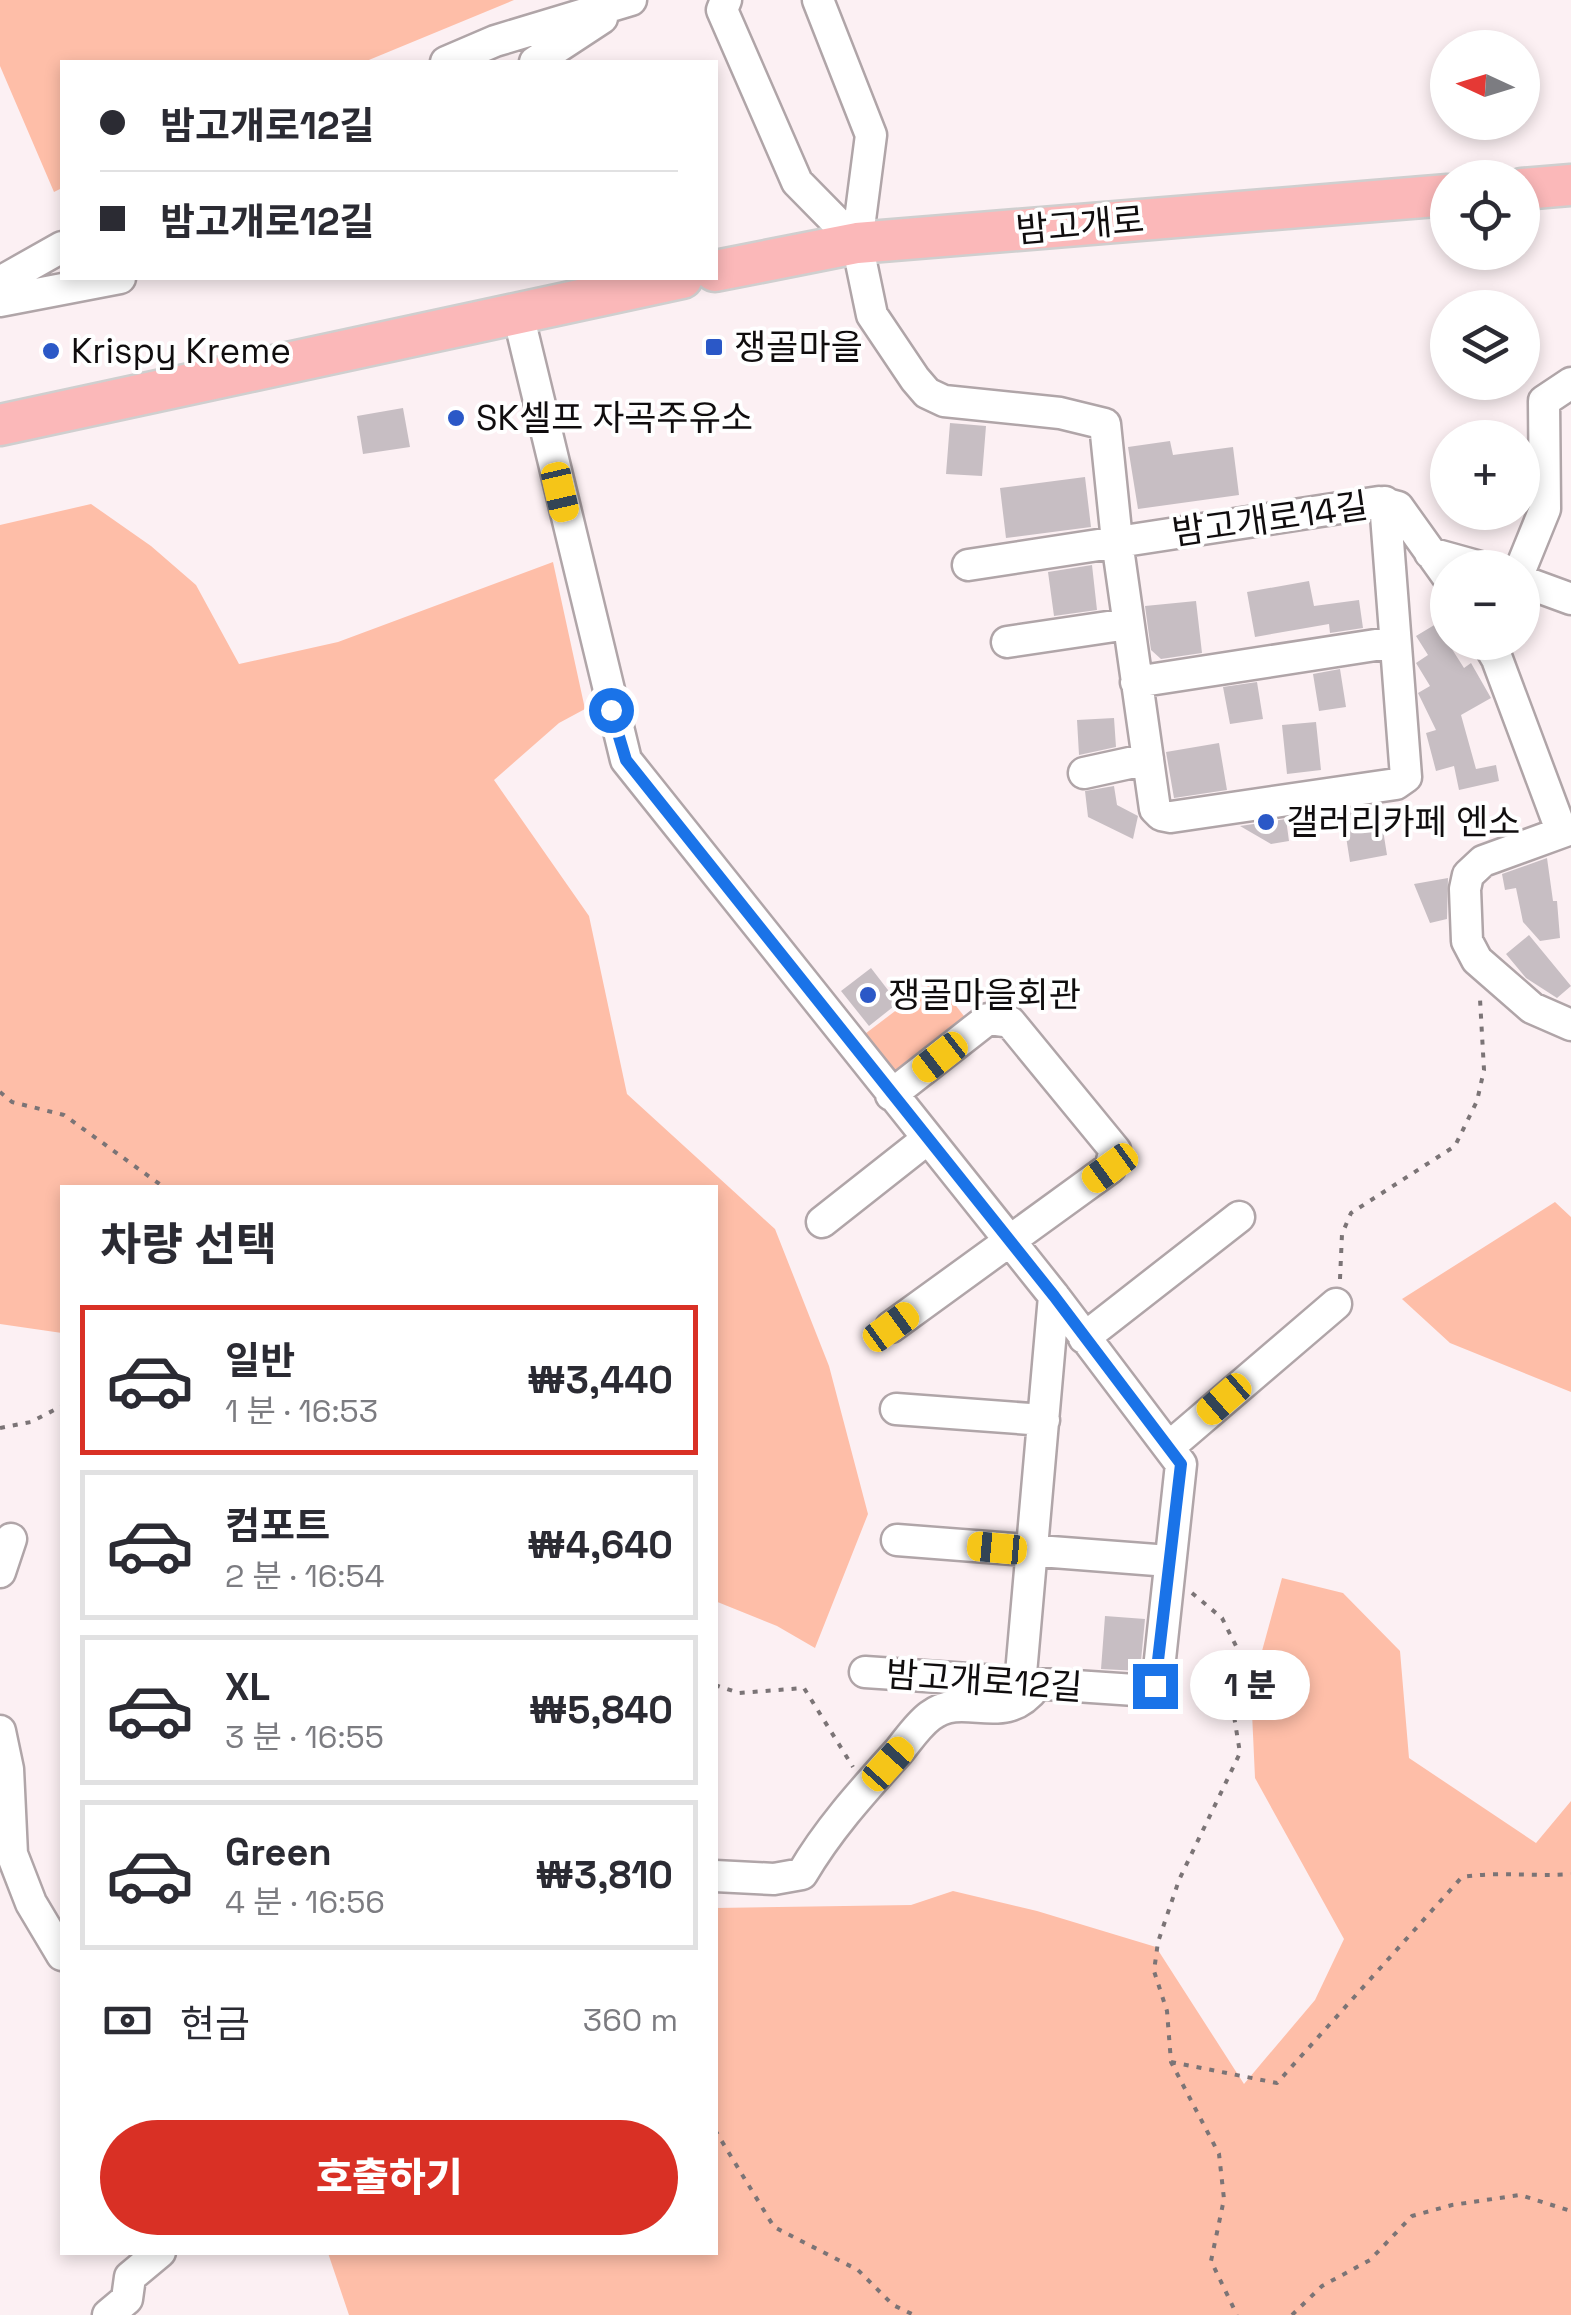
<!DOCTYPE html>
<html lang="ko">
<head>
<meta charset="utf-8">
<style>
	body { margin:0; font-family:"Space Grotesk","Noto Sans KR",sans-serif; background:#f7f7f7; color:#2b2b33; height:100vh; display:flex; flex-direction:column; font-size:38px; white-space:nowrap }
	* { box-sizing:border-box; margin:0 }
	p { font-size:32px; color:#7c7c81 }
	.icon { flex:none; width:55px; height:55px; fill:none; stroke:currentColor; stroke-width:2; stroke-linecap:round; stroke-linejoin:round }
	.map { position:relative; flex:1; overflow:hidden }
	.side { position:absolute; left:60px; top:1185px; width:658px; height:1070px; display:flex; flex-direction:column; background:#fff; border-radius:0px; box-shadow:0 5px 15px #0003 }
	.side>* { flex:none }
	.banner { position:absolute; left:60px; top:60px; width:658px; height:220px; border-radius:0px; box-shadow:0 5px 15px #0003; display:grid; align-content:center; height:220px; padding:0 40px; background:#fff }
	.needle { width:65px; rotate:274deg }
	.controls { position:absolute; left:1430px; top:30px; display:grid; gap:20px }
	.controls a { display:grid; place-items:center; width:110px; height:110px; border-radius:50%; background:#fff; box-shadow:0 5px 15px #0003; font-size:50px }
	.end { position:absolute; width:45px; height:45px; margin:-22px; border:12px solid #1a73e8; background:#fff; box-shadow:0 0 0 5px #fff }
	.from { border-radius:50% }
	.bubble { position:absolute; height:70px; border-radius:35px; background:#fff; box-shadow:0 5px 15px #0003; font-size:32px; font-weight:800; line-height:70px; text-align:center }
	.car { position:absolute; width:30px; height:60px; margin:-30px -15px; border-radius:12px; box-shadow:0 0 8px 2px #0007; background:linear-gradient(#f5c518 24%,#345 0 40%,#f5c518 0 76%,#345 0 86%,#f5c518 0) }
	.banner b { display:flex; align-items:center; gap:35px; height:95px; font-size:38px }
	.banner b+b { border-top:2px solid #e1e1e2 }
	.banner i { width:25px; height:25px; background:#2b2b33 }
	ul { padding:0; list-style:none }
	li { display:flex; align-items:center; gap:30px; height:150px; margin:0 20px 15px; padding:0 20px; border:5px solid #e1e1e2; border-radius:0px }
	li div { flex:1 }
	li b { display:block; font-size:38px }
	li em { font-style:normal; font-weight:800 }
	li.current { border-color:#d93025 }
	li>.icon { width:90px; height:90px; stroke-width:1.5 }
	h2 { padding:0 40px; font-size:45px; line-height:120px }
	.pay { display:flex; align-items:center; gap:25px; height:110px; padding:0 40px; font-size:38px }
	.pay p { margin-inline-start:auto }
	.cta { display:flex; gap:20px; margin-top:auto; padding:20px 40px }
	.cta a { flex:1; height:115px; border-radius:60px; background:#d93025; color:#fff; font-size:40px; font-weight:800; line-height:115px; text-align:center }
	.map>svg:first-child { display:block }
	.green { fill:#febea8 }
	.building { fill:#c7bec3 }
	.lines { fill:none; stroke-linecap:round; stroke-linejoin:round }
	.minor-casing { stroke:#b0a5a8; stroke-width:35 }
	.major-casing { stroke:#cfcfcf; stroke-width:45 }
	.path { stroke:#7b7476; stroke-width:4; stroke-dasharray:5 8; stroke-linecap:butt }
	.minor { stroke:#fff; stroke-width:30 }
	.major { stroke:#fbb8b9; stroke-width:40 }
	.route { stroke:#1a73e8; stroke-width:12 }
	.poi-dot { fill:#2b58c7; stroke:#fff; stroke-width:4 }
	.labels { text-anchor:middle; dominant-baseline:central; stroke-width:8; stroke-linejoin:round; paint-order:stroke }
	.street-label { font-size:35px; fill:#100d0e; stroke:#fff }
	.poi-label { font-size:35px; fill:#100d0e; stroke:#fff; text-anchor:start }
</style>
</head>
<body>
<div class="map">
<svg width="1571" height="2315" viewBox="0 0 1571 2315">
	<rect width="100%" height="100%" fill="#fcf0f3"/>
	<path class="green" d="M0,0H514L364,62H62V188L54,192L0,66Z
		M91,504L151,546L196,585L239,664L338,642L553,562L585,709L559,723L494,780L589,916L627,1094L775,1229L829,1366L868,1514L815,1648L777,1626L715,1601V1188H62V1333L0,1324V525Z
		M936,980L967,1020L888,1080L857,1040Z
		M1555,1202L1571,1217V1392L1450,1343L1402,1299Z
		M1282,1578L1343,1593L1400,1651L1409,1758L1536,1843L1571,1801V2315H349L328,2253L715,2252V1908L911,1905L953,1891L1037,1911L1156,1947L1244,2084L1315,2000L1344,1939L1255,1778L1251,1691Z"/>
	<path class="building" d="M403,408L410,447L363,454L357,416Z
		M950,423L986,426L982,476L946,474Z
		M1170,441L1173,455L1233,447L1239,495L1138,509L1128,447Z
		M1085,477L1091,527L1006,538L1000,488Z
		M1092,565L1097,610L1054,616L1048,572Z
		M1309,581L1314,606L1359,600L1363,628L1330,633L1329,624L1255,637L1247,592Z
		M1196,601L1202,653L1161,659L1151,650L1145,606Z
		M1436,624L1464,668L1471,663L1491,698L1461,715L1476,769L1496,765L1499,781L1459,790L1454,766L1436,771L1426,733L1436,730L1418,693L1430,686L1416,663L1428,655L1416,636Z
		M1340,669L1346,707L1319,711L1313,674Z
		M1257,682L1263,719L1230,724L1223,687Z
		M1114,718L1116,747L1079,755L1077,720Z
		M1316,722L1321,770L1287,774L1282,725Z
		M1219,743L1227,790L1174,798L1166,752Z
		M1114,786L1117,805L1138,816L1133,839L1088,817L1085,791Z
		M1379,805L1387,855L1350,862L1342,811Z
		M1286,819L1289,841L1271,844L1240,826Z
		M1547,858L1553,901H1557L1560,938L1540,941L1523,922L1516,888L1505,890L1502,874Z
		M1448,878L1447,919L1430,923L1414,884Z
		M1529,935L1571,986L1557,998L1526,978L1506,954Z
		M871,968L898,1003L869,1026L841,991Z
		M1105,1616L1145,1619L1140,1671L1101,1669Z"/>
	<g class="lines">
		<g class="minor-casing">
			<path id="minor" d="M726,0L722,10L797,182L857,243
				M818,0L871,135L857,243L872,315L915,379L927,393L944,401L1060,413L1105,424L1117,541L1155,809L1161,815L1171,817L1396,784L1406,777L1385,502
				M446,62L495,41L631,0
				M535,62L602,18
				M0,282L62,247
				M0,301L120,278
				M517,310L626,760L1054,1296L1181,1464L1158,1678L1150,1691L865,1672
				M1430,553L1484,568
				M968,565L1379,502L1398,507L1448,577
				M1521,568L1545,509L1544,401L1571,383
				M1522,581L1571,599
				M1007,642L1128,624
				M1487,642L1497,659L1561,830
				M1136,682L1395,642
				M1084,773L1148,759
				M1571,829L1483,861L1468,875L1465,889L1467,941L1477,960L1532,1008L1571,1025
				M822,1222L926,1140
				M891,1327L1110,1168L1115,1150L1010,1022L988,1019L891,1095
				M1084,1338L1239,1217
				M896,1409L1044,1420
				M1169,1447L1336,1304
				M897,1540L1169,1561
				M0,1572L11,1539
				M1020,1685L1054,1296
				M0,1731L8,1769L12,1854L31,1903L62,1955
				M715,1876L774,1879L802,1874C829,1828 863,1791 899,1751C908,1740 918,1725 930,1716C966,1689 1002,1730 1036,1686
				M108,2315L127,2299L130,2277L160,2252"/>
		</g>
		<g class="major-casing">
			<path id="major" d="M1522,189L1571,185
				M715,271L857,243L1448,195
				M0,425L682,278"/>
		</g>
		<path class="path" d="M0,1092L12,1102L64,1115L165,1188
			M1340,1279L1342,1234L1351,1213L1455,1146L1477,1101L1484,1070L1480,999
			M0,1428L31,1422L62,1406
			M1192,1593L1222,1618L1236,1646L1240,1699L1234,1716L1240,1753L1179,1880L1158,1942L1154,1971L1167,2011L1171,2062L1219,2154L1224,2199L1211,2261L1237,2315
			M715,1685L739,1693L804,1688L853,1767
			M1171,2062L1277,2083L1462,1877C1502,1871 1532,1877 1571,1874
			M715,2130L774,2227L858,2270L893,2305L914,2315
			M1292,2315L1322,2286L1370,2260L1412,2216L1452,2205L1520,2195L1571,2211"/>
		<use href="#minor" class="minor"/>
		<use href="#major" class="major"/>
	</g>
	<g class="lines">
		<path class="route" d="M611,710L626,760L1054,1296L1181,1464L1155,1686"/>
	</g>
	<g class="poi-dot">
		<rect x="704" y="337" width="20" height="20" rx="5"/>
		<circle cx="51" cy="351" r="10"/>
		<circle cx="456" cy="418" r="10"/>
		<circle cx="1266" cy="822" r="10"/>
		<circle cx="868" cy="995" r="10"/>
	</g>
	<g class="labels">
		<g class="street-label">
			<text transform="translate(1080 225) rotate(-5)">밤고개로</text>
			<text transform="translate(1270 519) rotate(-8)">밤고개로14길</text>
			<text transform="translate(984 1681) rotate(4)">밤고개로12길</text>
		</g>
		<g class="poi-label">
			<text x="734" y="347">쟁골마을</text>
			<text x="71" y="351">Krispy Kreme</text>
			<text x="476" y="418">SK셀프 자곡주유소</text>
			<text x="1286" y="822">갤러리카페 엔소</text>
			<text x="888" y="995">쟁골마을회관</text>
		</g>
	</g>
</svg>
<div class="controls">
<a><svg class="needle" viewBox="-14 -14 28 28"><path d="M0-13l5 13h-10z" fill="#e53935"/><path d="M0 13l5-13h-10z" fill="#7c7c81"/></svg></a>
<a><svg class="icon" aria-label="locate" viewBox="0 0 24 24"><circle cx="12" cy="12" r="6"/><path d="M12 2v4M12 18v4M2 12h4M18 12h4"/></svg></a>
<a><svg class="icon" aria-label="layers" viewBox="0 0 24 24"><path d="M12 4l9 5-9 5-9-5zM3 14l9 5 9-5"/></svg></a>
<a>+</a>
<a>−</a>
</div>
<i class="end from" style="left:611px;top:710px"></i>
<i class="end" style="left:1155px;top:1686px"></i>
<div class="bubble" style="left:1190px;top:1650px;width:120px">1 분</div>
<i class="car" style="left:560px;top:492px;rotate:167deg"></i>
<i class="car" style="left:940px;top:1057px;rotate:232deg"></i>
<i class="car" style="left:1110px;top:1168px;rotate:234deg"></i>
<i class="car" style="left:891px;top:1327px;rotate:54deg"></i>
<i class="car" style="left:1224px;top:1399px;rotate:229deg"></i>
<i class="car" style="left:997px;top:1548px;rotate:275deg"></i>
<i class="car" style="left:888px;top:1764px;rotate:42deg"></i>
<div class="banner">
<b><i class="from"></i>밤고개로12길</b>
<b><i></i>밤고개로12길</b>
</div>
<section class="side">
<h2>차량 선택</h2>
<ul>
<li class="current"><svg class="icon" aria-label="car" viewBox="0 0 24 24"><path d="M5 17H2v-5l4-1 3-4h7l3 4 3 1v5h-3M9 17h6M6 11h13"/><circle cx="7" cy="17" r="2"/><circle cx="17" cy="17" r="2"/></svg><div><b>일반</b><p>1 분 · 16:53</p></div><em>₩3,440</em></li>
<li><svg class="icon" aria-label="car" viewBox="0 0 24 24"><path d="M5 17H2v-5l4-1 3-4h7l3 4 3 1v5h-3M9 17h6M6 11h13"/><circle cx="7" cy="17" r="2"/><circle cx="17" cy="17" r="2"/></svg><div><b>컴포트</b><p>2 분 · 16:54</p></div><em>₩4,640</em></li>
<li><svg class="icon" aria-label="car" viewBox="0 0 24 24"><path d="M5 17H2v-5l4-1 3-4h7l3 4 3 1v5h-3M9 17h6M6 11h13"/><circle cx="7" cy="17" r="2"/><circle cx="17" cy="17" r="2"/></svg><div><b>XL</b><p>3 분 · 16:55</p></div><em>₩5,840</em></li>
<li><svg class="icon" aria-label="car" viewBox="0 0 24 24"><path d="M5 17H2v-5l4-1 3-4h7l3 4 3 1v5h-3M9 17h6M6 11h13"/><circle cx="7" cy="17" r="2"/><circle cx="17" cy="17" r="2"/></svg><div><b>Green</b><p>4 분 · 16:56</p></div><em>₩3,810</em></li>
</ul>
<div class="pay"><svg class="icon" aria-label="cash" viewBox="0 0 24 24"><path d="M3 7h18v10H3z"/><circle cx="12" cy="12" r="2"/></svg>현금<p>360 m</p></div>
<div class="cta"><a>호출하기</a></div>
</section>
</div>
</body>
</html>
